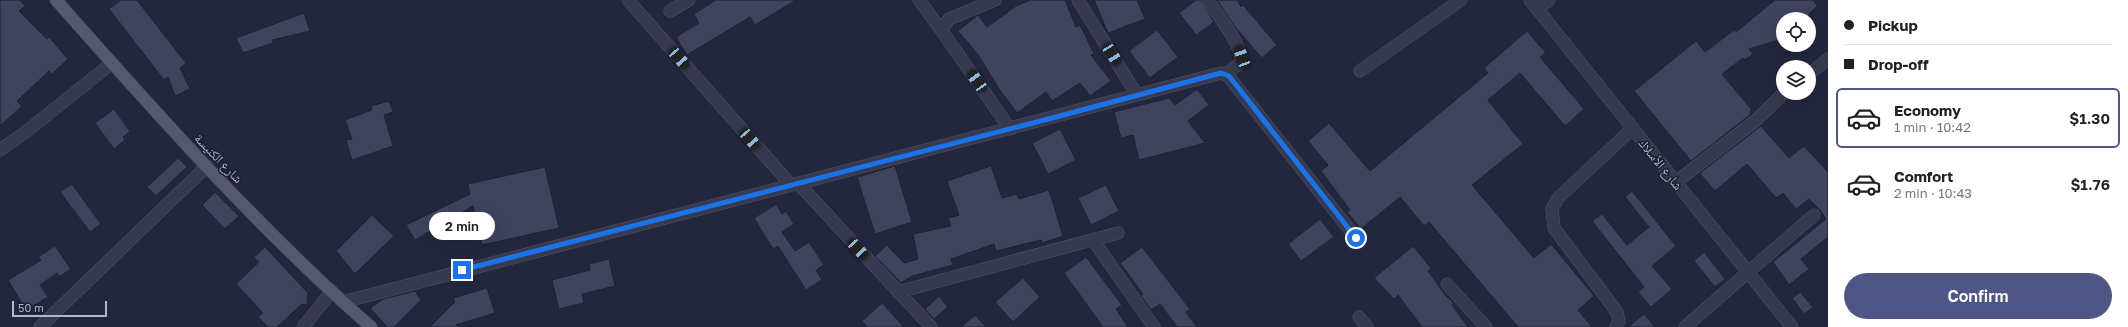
<!DOCTYPE html>
<html lang="en">
<head>
<meta charset="utf-8">
<style>
	body { margin:0; font-family:"Golos Text","Noto Naskh Arabic",sans-serif; background:#f6f6f6; color:#222; height:100vh; display:flex; flex-direction:column; font-size:15px; white-space:nowrap }
	* { box-sizing:border-box; margin:0 }
	p { font-size:13px; color:#767676 }
	.icon { flex:none; width:22px; height:22px; fill:none; stroke:currentColor; stroke-width:2; stroke-linecap:round; stroke-linejoin:round }
	.map { position:relative; flex:1; overflow:hidden }
	.drawer { display:flex; flex-direction:column; background:#fff; width:300px }
	.drawer>* { flex:none }
	.banner { display:grid; align-content:center; height:88px; padding:0 16px; background:#fff }
	.fabs { position:absolute; left:1776px; top:12px; display:grid; gap:8px }
	.fabs a { display:grid; place-items:center; width:40px; height:40px; border-radius:50%; background:#fff; box-shadow:0 4px 16px #0002; font-size:20px }
	.scale { position:absolute; left:12px; bottom:10px; width:95px; box-sizing:border-box; padding-left:4px; border:2px solid #b3b5c9; border-top:0; font-size:11px; line-height:14px; white-space:nowrap; color:#b3b5c9; -webkit-text-stroke:3px #1c1f33; paint-order:stroke }
	.end { position:absolute; width:18px; height:18px; margin:-9px; border:5px solid #1a73e8; background:#fff; box-shadow:0 0 0 2px #fff }
	.from { border-radius:50% }
	.bubble { position:absolute; height:28px; border-radius:14px; background:#fff; box-shadow:0 4px 16px #0002; font-size:13px; font-weight:600; line-height:28px; text-align:center }
	.car { position:absolute; width:12px; height:24px; margin:-12px -6px; border-radius:5px; box-shadow:0 0 3px 1px #0007; background:linear-gradient(#222 24%,#8ab4d8 0 40%,#222 0 76%,#8ab4d8 0 86%,#222 0) }
	.banner b { display:flex; align-items:center; gap:14px; height:38px; font-size:15px }
	.banner b+b { border-top:1px solid #e0e0e0 }
	.banner i { width:10px; height:10px; background:#222 }
	ul { padding:0; list-style:none }
	li { display:flex; align-items:center; gap:12px; height:60px; margin:0 8px 6px; padding:0 8px; border:2px solid transparent; border-radius:6px }
	li div { flex:1 }
	li b { display:block; font-size:15px }
	li em { font-style:normal; font-weight:600 }
	li.on { border-color:#4f5584 }
	li>.icon { width:36px; height:36px; stroke-width:1.5 }
	.action { display:flex; gap:8px; margin-top:auto; padding:8px 16px }
	.action a { flex:1; height:46px; border-radius:24px; background:#4f5584; color:#fff; font-size:16px; font-weight:600; line-height:46px; text-align:center }
	main { display:flex; flex:1; min-height:0 }
	.map>svg:first-child { display:block }
	.building { fill:#3f435e; stroke:#1e2135 }
	.lines { fill:none; stroke-linecap:round; stroke-linejoin:round }
	.minor-casing { stroke:#525569; stroke-width:13 }
	.major-casing { stroke:#404357; stroke-width:13 }
	.minor { stroke:#373a4e; stroke-width:12 }
	.major { stroke:#55596e; stroke-width:12 }
	.route { stroke:#1a73e8; stroke-width:5 }
	.labels { text-anchor:middle; dominant-baseline:central; stroke-width:3; stroke-linejoin:round; paint-order:stroke }
	.street-label { font-size:13px; fill:#b3b5c9; stroke:#1c1f33 }
</style>
</head>
<body>
<main>
<div class="map">
<svg width="1828" height="327" viewBox="0 0 1828 327">
	<rect width="100%" height="100%" fill="#23273e"/>
	<path class="building" d="M0,0H20L25,6L19,11L47,39L49,37L68,59L52,74L49,71L17,101L22,106L0,126Z
		M121,0H137L186,63L180,68L190,89L175,96L168,77L164,80L109,9Z
		M716,0H796L755,25L750,17L687,55L676,37L699,23L694,14Z
		M1030,0H1065L1076,27L1080,25L1086,37L1094,54L1091,55L1111,81L1090,96L1080,83L1052,101L1046,92L1017,113L999,89L977,53L958,31L978,15L987,27L1016,6Z
		M1094,0H1137L1145,19L1108,33Z
		M1196,0H1201L1214,22L1196,35L1179,13Z
		M1217,0H1237L1241,7L1243,5L1277,45L1262,58L1235,27Z
		M1775,0H1813L1817,6L1805,18L1783,19V34L1779,40L1749,49L1753,54L1745,60L1743,58L1722,74L1752,110L1750,112L1751,114L1691,161L1634,91L1696,41L1705,52L1734,30L1736,32Z
		M304,13L310,31L272,40L273,43L243,53L236,38Z
		M1157,30L1178,57L1150,78L1129,51Z
		M1527,31L1546,53L1540,57L1584,109L1565,126L1520,73L1488,100L1523,144L1472,185L1534,258L1551,244L1594,296L1578,310L1592,327H1518L1429,222L1424,226L1400,197L1361,229L1347,212L1350,210L1321,171L1328,165L1308,141L1329,123L1370,171L1488,73L1484,68Z
		M1197,89L1209,105L1188,121L1205,143L1139,160L1133,135L1121,138L1114,112L1169,98L1175,105Z
		M389,101L393,112L384,115L393,146L352,160L346,140L352,139L345,120L372,110L371,106Z
		M114,109L130,131L123,137L125,140L114,149L95,123Z
		M1761,126L1789,158L1804,146L1828,172V237L1801,259L1809,269L1789,285L1773,262L1826,219L1820,210L1809,199L1796,209L1783,193L1776,198L1747,164L1715,191L1701,175V172Z
		M1060,129L1076,160L1048,174L1032,143Z
		M178,158L187,167L156,196L147,187Z
		M895,166L912,222L875,234L857,177Z
		M991,166L1002,198L1017,194L1019,199L1049,190L1063,236L1042,243L1041,240L996,251L994,244L951,259L953,265L912,276L901,283L875,256L887,245L904,263L918,259L913,234L951,226L948,218L959,215L947,181Z
		M545,167L559,228L482,245L473,206L415,240L406,225L470,194L468,184Z
		M72,184L101,224L90,232L60,192Z
		M1106,185L1119,211L1091,225L1078,198Z
		M1632,191L1676,246L1652,266L1672,289L1651,307L1638,292L1644,287L1592,221L1602,214L1627,245L1649,227L1625,197Z
		M215,192L239,216L225,229L202,205Z
		M776,204L782,214L786,211L794,224L782,232L795,251L809,242L824,265L816,270L822,280L806,290L778,246L773,249L754,218Z
		M372,215L394,236L355,274L336,251Z
		M1320,219L1334,237L1301,261L1288,244Z
		M55,246L71,269L59,277L57,273L40,285L48,297L26,310L8,280L41,260L38,257Z
		M1413,246L1431,268L1428,271L1446,296L1454,303L1452,305L1468,327H1422L1398,295L1394,299L1374,278Z
		M265,247L308,293L307,305L302,304L277,327H268L258,317L263,313L236,284L259,262L254,257Z
		M1142,247L1190,309L1186,312L1197,327H1177L1160,304L1151,310L1141,296L1143,294L1120,263Z
		M1704,252L1725,279L1715,287L1694,261Z
		M1086,257L1122,305L1116,309L1128,327H1103L1064,273Z
		M609,259L615,286L582,294L584,303L559,309L552,280L590,270L589,264Z
		M1023,278L1040,297L1013,322L995,302Z
		M487,288L495,313L456,325L459,327H430L455,302L453,298Z
		M415,291L421,300L394,327H387L370,308L383,299Z
		M1800,292L1813,307L1804,314L1792,298Z
		M939,296L948,307L934,319L925,309Z
		M882,303L904,327H867L862,321Z
		M1644,314L1655,327H1628Z
		M975,315L986,327H961Z"/>
	<g class="lines">
		<g class="minor-casing">
			<path id="minor" d="M628,0L791,185
				M919,0L944,34
				M995,0L949,19L943,27L944,34L1010,129
				M1078,0L1137,95
				M1208,0C1217,14 1244,47 1241,63L1225,74
				M1530,0L1792,327
				M1537,9L1549,0
				M670,11L689,0
				M1360,71L1461,0
				M1809,74L1828,59
				M0,150L27,131L112,63
				M1676,182L1755,121L1784,93
				M798,183L931,327
				M1093,240L1154,327
				M1447,284L1486,327
				M898,292L1118,233
				M343,302L1221,73L1229,77L1356,238
				M1359,317L1367,327
				M40,327L207,166
				M303,327L332,291
				M1616,327L1619,321L1617,312L1554,228L1552,209L1558,198L1633,128
				M1685,327L1814,215"/>
		</g>
		<g class="major-casing">
			<path id="major" d="M56,0C156,113 257,227 371,327"/>
		</g>
		<use href="#minor" class="minor"/>
		<use href="#major" class="major"/>
	</g>
	<g class="lines">
		<path class="route" d="M462,270L1056,117L1221,73L1229,76L1356,238"/>
	</g>
	<g class="labels">
		<g class="street-label">
			<text transform="translate(219 158) rotate(46)">شارع الكنيسة</text>
			<text transform="translate(1661 164) rotate(51)">شارع الأسلاك</text>
		</g>
	</g>
</svg>
<div class="fabs">
<a><svg class="icon" aria-label="locate" viewBox="0 0 24 24"><circle cx="12" cy="12" r="6"/><path d="M12 2v4M12 18v4M2 12h4M18 12h4"/></svg></a>
<a><svg class="icon" aria-label="layers" viewBox="0 0 24 24"><path d="M12 4l9 5-9 5-9-5zM3 14l9 5 9-5"/></svg></a>
</div>
<div class="scale">50 m</div>
<i class="end from" style="left:1356px;top:238px"></i>
<i class="end" style="left:462px;top:270px"></i>
<div class="bubble" style="left:429px;top:212px;width:66px">2 min</div>
<i class="car" style="left:1112px;top:54px;rotate:148deg"></i>
<i class="car" style="left:1242px;top:57px;rotate:340deg"></i>
<i class="car" style="left:679px;top:58px;rotate:139deg"></i>
<i class="car" style="left:977px;top:81px;rotate:325deg"></i>
<i class="car" style="left:750px;top:139px;rotate:139deg"></i>
<i class="car" style="left:858px;top:249px;rotate:137deg"></i>
</div>
<section class="drawer">
<div class="banner">
<b><i class="from"></i>Pickup</b>
<b><i></i>Drop-off</b>
</div>
<ul>
<li class="on"><svg class="icon" aria-label="car" viewBox="0 0 24 24"><path d="M5 17H2v-5l4-1 3-4h7l3 4 3 1v5h-3M9 17h6M6 11h13"/><circle cx="7" cy="17" r="2"/><circle cx="17" cy="17" r="2"/></svg><div><b>Economy</b><p>1 min · 10:42</p></div><em>$1.30</em></li>
<li><svg class="icon" aria-label="car" viewBox="0 0 24 24"><path d="M5 17H2v-5l4-1 3-4h7l3 4 3 1v5h-3M9 17h6M6 11h13"/><circle cx="7" cy="17" r="2"/><circle cx="17" cy="17" r="2"/></svg><div><b>Comfort</b><p>2 min · 10:43</p></div><em>$1.76</em></li>
</ul>
<div class="action"><a>Confirm</a></div>
</section>
</main>
</body>
</html>
